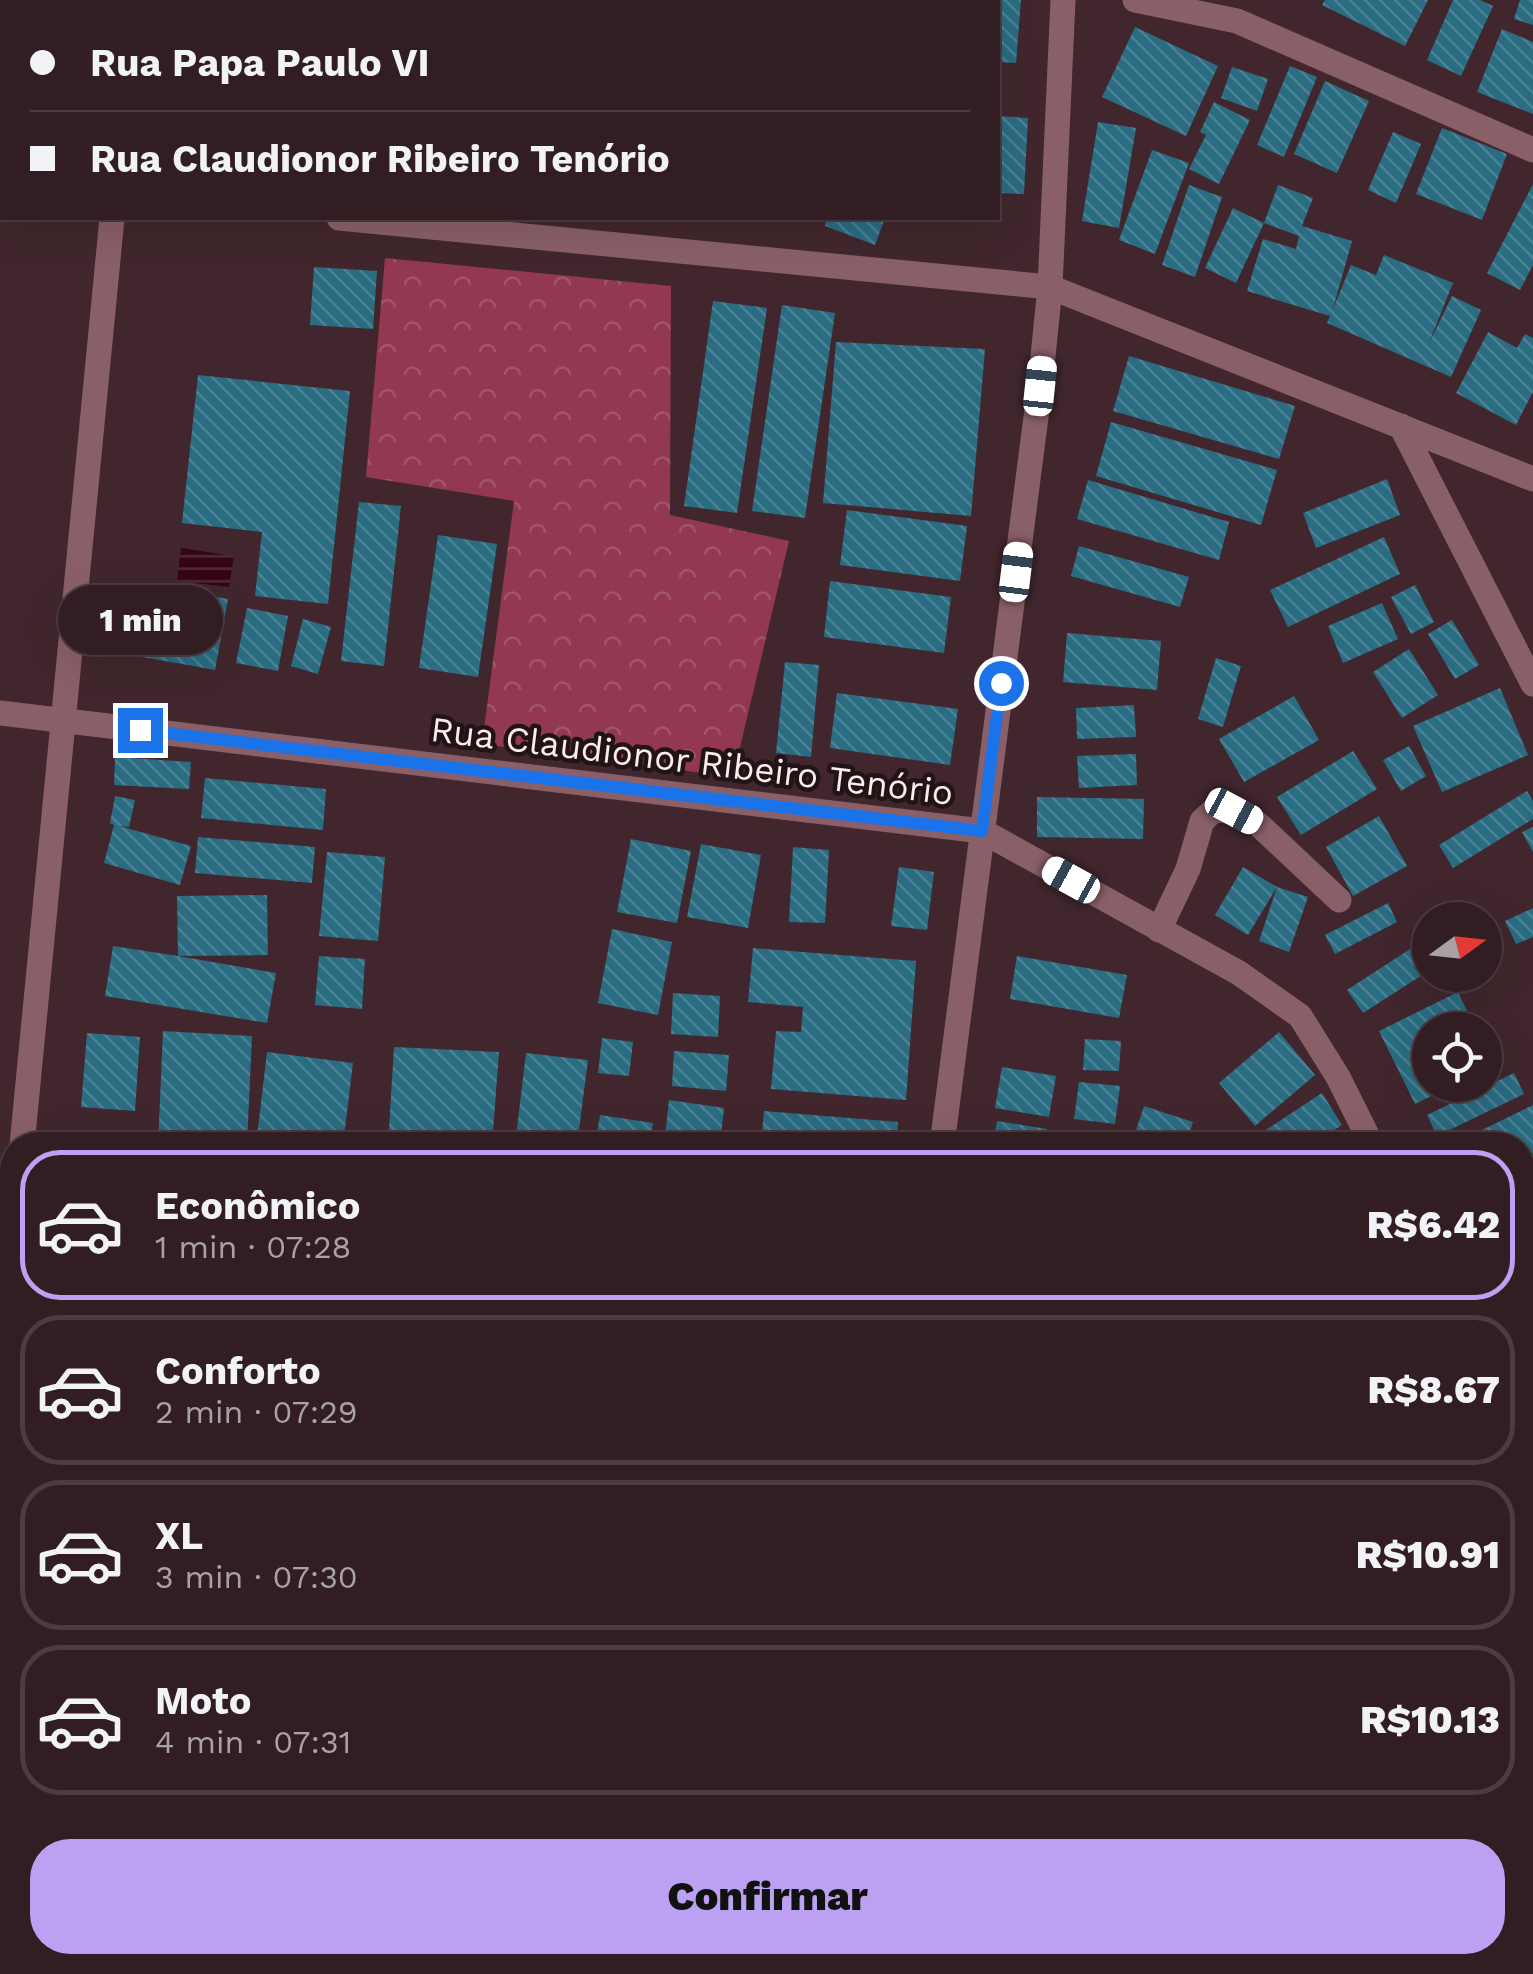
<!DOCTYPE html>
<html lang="pt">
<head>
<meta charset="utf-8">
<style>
	body { margin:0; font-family:"Work Sans",sans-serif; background:#39262a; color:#f1f3f6; height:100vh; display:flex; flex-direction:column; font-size:38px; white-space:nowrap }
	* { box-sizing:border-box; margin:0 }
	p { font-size:32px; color:#a8a2a5 }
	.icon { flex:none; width:55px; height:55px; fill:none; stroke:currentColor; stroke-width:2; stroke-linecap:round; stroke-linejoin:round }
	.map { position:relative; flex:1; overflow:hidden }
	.drawer { position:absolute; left:0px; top:1132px; width:1535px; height:842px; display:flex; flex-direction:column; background:#311d22; border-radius:40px 40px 0 0; box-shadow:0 10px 40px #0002,0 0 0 2px #4c3b40 }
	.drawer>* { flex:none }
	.banner { position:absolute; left:0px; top:0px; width:1000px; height:220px; box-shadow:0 10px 40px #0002,0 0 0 2px #4c3b40; display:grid; align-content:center; height:220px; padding:0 30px; background:#311d22 }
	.needle { width:65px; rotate:75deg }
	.tools { position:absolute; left:1412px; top:902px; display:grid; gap:20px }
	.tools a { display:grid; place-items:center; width:90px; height:90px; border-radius:50%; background:#311d22; box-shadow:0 10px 40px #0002,0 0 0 2px #4c3b40; font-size:50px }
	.end { position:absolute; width:45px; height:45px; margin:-22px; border:12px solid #1a73e8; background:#fff; box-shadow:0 0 0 5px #fff }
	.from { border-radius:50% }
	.bubble { position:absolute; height:70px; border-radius:35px; background:#311d22; box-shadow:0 10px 40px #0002,0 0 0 2px #4c3b40; font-size:32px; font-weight:800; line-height:70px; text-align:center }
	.car { position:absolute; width:30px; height:60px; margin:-30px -15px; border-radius:12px; box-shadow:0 0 8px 2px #0007; background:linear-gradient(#fff 24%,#345 0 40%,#fff 0 76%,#345 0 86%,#fff 0) }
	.banner b { display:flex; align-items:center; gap:35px; height:95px; font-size:38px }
	.banner b+b { border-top:2px solid #4c3b40 }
	.banner i { width:25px; height:25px; background:#f1f3f6 }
	ul { padding:18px 0 0; list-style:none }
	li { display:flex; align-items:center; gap:30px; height:150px; margin:0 20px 15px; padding:0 10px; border:5px solid #4c3b40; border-radius:40px }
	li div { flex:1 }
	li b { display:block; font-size:38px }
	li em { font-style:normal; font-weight:800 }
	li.on { border-color:#bca0f2 }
	li>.icon { width:90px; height:90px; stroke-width:1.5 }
	.cta { display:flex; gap:20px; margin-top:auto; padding:20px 30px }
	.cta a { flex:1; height:115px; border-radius:40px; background:#bca0f2; color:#111; font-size:40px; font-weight:800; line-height:115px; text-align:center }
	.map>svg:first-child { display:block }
	.forest { fill:url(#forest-crowns) }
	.water { fill:url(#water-rules) }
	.building { fill:url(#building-back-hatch) }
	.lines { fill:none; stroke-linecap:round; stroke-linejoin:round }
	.minor { stroke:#8a6068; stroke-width:25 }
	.route { stroke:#1a73e8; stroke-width:12 }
	.labels { text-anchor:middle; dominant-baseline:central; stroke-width:9; stroke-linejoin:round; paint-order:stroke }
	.street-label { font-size:35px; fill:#fdebee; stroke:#201416 }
</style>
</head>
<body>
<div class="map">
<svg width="1533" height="1974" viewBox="0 0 1533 1974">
	<defs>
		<pattern id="forest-crowns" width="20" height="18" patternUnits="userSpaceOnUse" patternTransform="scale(2.5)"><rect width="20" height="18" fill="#923851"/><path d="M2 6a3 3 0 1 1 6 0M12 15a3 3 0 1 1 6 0" fill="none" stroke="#a2556a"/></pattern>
		<pattern id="water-rules" width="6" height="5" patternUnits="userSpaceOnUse" patternTransform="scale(2.5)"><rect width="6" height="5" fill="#340615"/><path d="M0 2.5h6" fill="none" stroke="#522a37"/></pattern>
		<pattern id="building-back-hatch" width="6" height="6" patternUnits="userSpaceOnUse" patternTransform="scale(2.5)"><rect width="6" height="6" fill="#2a6c82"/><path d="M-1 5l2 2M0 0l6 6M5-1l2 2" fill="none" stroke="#4a8194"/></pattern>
	</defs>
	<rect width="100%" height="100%" fill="#41272d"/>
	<path class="forest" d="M385,258L671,286L670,515L789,541L733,777L482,744L514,501L366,477Z"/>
	<path class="water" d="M181,548L234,556L229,587L177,581Z"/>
	<path class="building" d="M998,0H1021L1016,63L998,62Z
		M1325,0H1428L1405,46L1322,5Z
		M1453,0H1480L1493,6L1461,76L1427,60Z
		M1520,0H1533V25L1514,19Z
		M1135,27L1218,66L1186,136L1102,97Z
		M1502,29L1533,42V114L1477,92Z
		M1290,66L1317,77L1284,157L1257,145Z
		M1232,67L1268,79L1257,111L1221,98Z
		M1325,81L1369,101L1337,173L1294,154Z
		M1214,102L1250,120L1219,184L1189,169L1206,135L1200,132Z
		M998,116L1028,118L1024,194L998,193Z
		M1098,122L1136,128L1119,228L1082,221Z
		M1442,128L1507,154L1482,220L1416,194Z
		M1393,132L1421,144L1396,203L1368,190Z
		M1152,150L1189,163L1155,254L1119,240Z
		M1533,184V265L1520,290L1487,273Z
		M1189,185L1222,197L1195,277L1162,265Z
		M1278,185L1313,198L1302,226L1352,241L1333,309L1351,265L1376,275L1384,255L1453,283L1429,343L1452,296L1481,310L1451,377L1327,323L1330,316L1247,291L1263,239L1296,249L1299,236L1264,223Z
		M1233,208L1264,223L1236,283L1205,268Z
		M827,218H885L875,245L825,226Z
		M314,267L377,271L373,329L310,325Z
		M713,301L767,308L737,513L684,506Z
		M782,305L835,313L805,518L752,511Z
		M1488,332L1517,348L1525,334L1533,338V392L1516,425L1456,393Z
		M836,342L985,349L971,516L823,503Z
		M1129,356L1295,406L1279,459L1113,411Z
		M198,375L350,391L328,604L255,596L262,532L182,523Z
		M1111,422L1277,470L1261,525L1096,476Z
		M1387,479L1400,515L1316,548L1303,513Z
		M1088,480L1229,522L1219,560L1077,519Z
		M359,502L401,506L384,666L341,661Z
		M847,510L967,526L960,581L840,565Z
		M438,535L497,544L478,677L419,668Z
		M1384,537L1400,574L1288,627L1270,590Z
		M1079,546L1189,577L1180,607L1071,576Z
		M830,581L951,597L944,653L824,637Z
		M138,583L228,599L215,670L126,654Z
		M1415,585L1434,622L1411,634L1391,597Z
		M1382,603L1398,639L1343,663L1328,626Z
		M247,608L288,616L278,671L236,663Z
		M303,619L331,627L318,674L291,666Z
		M1452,620L1479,665L1455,679L1428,634Z
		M1067,633L1161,641L1157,690L1063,682Z
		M1409,649L1438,695L1402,718L1373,672Z
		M1216,658L1241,666L1223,727L1198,719Z
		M785,662L819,665L811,757L776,753Z
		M1500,688L1528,755L1442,792L1413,726Z
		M837,693L958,709L950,765L830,748Z
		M1294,696L1319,740L1244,782L1219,739Z
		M1134,705L1136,737L1077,739L1076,708Z
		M1409,746L1426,776L1401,791L1383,760Z
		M1353,751L1377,789L1301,835L1277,797Z
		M1136,754L1137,785L1079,788L1077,756Z
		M115,757L191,762L189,789L114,785Z
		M205,778L326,789L323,830L201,818Z
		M1527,791L1533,801V819L1453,868L1439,845Z
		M115,796L135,800L129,827L119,826L191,846L180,885L104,863L114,825L110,823Z
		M1037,797L1144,799L1143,839L1037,837Z
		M1379,816L1407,866L1353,896L1326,847Z
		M1533,827V852L1522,832Z
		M198,837L315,847L312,883L195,873Z
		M631,839L691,851L677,923L617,912Z
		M701,844L761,855L748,928L687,917Z
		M793,847L829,850L825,923L789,922Z
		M327,852L385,857L378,941L319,936Z
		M899,867L934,872L927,930L891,926Z
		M1243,867L1277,887L1248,935L1215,915Z
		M1277,887L1308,897L1289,952L1259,941Z
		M267,895L268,955L178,956L276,973L267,1023L105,996L113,946L178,956L177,896Z
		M1388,903L1397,922L1335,954L1325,935Z
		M1533,908V937L1516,944L1505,921Z
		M1485,927L1499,951L1485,959Z
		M612,929L672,942L658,1015L598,1003Z
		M1430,936V970L1363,1013L1347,990Z
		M753,948L916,961L906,1100L771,1089L776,1031L801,1032L803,1007L748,1002Z
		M319,956L365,959L362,1009L315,1005Z
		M1017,956L1127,975L1119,1018L1010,999Z
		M1458,992L1476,1030H1430V1085H1454L1415,1104L1379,1031Z
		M673,993L720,996L718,1037L671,1034Z
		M163,1031L252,1036L247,1145H158Z
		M1279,1032L1315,1075L1255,1126L1219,1083Z
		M87,1033L140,1037L135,1111L81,1107Z
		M602,1038L633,1042L629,1076L598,1073Z
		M1085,1039L1121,1041L1119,1071L1083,1070Z
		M394,1047L499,1052L492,1145H388Z
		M1485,1047L1493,1066L1485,1070Z
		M674,1051L729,1055L726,1091L672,1086Z
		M267,1052L353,1063L343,1145H256Z
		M526,1053L588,1060L577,1145H515Z
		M1002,1067L1056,1076L1049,1117L995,1108Z
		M1514,1073L1524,1094L1437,1136L1427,1115Z
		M1079,1082L1120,1086L1115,1124L1074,1119Z
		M1322,1093L1342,1125L1311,1145H1243Z
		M669,1100L724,1108L720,1145H664Z
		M1533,1105V1153L1522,1158V1145H1451Z
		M1144,1106L1193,1122L1185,1145H1131Z
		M764,1111L898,1122L897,1145H761Z
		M600,1115L653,1123L650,1145H595Z
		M997,1121L1047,1129L1045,1145H993Z
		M1060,1136L1106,1139V1145H1060Z
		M1533,1173V1202L1522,1207V1178Z
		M1533,1224V1252L1522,1256V1229Z
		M1533,1269V1310L1522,1314V1272Z
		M1525,1415L1533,1427V1509L1522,1493V1416Z
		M1533,1596V1634L1522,1615V1602Z
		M1522,1659L1533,1677V1684L1522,1691Z
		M1533,1841V1900L1522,1893V1857Z
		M12,1945V1962H90L69,1974H0V1952Z
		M120,1962H214L217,1967L203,1974H126Z
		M456,1962H545L538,1974H462L453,1969Z
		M583,1962H596L609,1974H574Z
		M708,1962H785L777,1974H707L702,1971Z
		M808,1962H828L846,1974H801Z
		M1057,1962H1124L1116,1974H1058L1052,1969Z
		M1133,1962H1161L1153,1974H1124Z
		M1174,1962H1202L1194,1974H1166Z
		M1284,1962H1323L1314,1974H1299Z
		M1374,1962H1432L1422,1974H1364Z
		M1453,1962H1473L1490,1974H1445Z"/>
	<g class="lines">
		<path class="minor" d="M1135,0L1237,21L1533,150
			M149,2V0
			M0,187H2
			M339,218L1050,287L1533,479
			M1401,426L1533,684
			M0,713L982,831L1239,973L1300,1016L1338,1077L1372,1145
			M1159,930L1188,869L1202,821L1214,810L1234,811L1257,823L1339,900
			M22,1145L112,218
			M942,1145L1040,386L1050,287L1063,0
			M0,1220L12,1221
			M0,1357L12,1240
			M1522,1368L1533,1363
			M1522,1767L1533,1755
			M0,1870L12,1866
			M1522,1959L1533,1966
			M349,1962L364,1974
			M939,1962L957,1974"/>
	</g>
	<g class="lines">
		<path class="route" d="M140,730L982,831L1001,683"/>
	</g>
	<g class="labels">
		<g class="street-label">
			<text transform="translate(692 761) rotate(7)">Rua Claudionor Ribeiro Tenório</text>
		</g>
	</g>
</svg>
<div class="tools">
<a><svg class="needle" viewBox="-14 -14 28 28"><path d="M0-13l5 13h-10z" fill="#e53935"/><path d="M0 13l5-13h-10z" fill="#a8a2a5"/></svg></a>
<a><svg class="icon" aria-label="locate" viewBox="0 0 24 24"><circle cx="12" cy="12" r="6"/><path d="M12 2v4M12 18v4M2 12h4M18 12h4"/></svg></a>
</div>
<i class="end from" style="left:1001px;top:683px"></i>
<i class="end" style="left:140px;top:730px"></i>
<div class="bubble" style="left:58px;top:585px;width:165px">1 min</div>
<i class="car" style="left:1040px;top:386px;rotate:6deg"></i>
<i class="car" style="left:1016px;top:572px;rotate:7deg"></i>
<i class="car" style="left:1234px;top:811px;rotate:118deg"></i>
<i class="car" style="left:1071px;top:880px;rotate:299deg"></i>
<div class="banner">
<b><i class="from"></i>Rua Papa Paulo VI</b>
<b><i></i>Rua Claudionor Ribeiro Tenório</b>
</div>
<section class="drawer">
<ul>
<li class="on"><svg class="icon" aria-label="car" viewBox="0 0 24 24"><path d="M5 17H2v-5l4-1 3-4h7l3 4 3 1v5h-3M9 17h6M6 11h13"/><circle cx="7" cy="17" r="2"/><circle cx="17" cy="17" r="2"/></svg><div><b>Econômico</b><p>1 min · 07:28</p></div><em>R$6.42</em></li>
<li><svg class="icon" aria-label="car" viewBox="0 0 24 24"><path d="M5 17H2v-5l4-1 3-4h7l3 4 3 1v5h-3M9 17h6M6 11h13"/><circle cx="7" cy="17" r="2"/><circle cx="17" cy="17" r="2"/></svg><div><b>Conforto</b><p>2 min · 07:29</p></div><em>R$8.67</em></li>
<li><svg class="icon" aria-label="car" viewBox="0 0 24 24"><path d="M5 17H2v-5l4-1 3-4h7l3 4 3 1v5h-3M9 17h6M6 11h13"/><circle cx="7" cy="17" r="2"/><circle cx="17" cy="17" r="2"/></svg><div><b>XL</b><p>3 min · 07:30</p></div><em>R$10.91</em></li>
<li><svg class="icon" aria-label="car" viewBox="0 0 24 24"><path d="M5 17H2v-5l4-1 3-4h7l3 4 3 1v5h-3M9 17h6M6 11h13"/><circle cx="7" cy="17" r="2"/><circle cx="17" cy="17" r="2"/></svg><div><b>Moto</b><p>4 min · 07:31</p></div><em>R$10.13</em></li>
</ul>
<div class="cta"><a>Confirmar</a></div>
</section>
</div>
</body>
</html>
